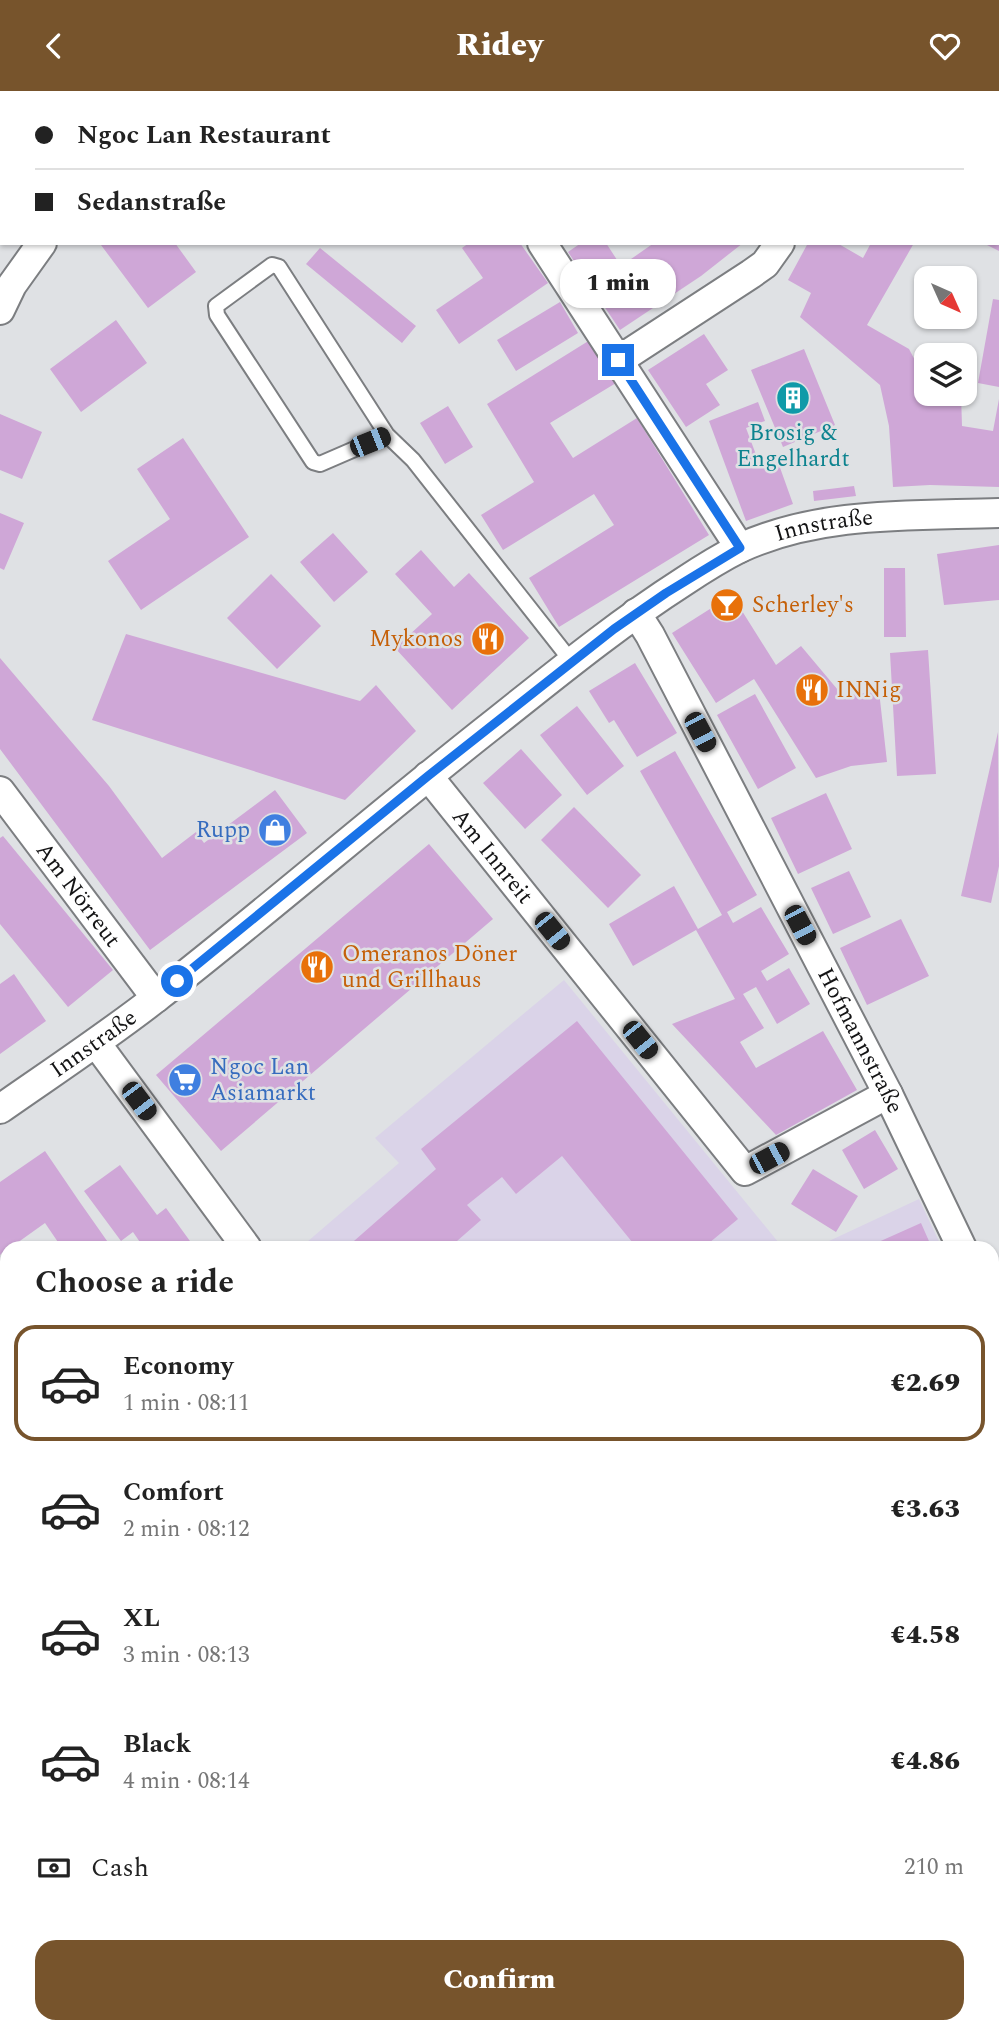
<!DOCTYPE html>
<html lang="en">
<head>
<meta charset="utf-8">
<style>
	body { margin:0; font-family:Spectral,serif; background:#f2f2f2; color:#222; height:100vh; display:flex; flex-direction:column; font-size:26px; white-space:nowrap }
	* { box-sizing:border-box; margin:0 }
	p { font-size:23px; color:#767676 }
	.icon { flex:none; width:38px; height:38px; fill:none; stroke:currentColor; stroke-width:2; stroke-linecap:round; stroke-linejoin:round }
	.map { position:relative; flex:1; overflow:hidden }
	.drawer { position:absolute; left:0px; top:1150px; width:999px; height:793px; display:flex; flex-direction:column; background:#fff; border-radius:21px 21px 0 0; box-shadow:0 2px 5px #0004 }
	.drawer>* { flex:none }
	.top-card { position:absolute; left:0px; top:0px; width:999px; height:154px; box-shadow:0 2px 5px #0004; display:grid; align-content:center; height:154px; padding:0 35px; background:#fff }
	.needle { width:46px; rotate:135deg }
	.controls { position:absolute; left:914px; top:175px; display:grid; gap:14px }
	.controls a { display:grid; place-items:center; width:63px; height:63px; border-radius:14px; background:#fff; box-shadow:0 2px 5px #0004; font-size:35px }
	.end { position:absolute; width:32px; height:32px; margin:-16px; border:9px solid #1a73e8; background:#fff; box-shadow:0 0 0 4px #fff }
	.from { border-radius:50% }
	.bubble { position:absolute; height:49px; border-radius:21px; background:#fff; box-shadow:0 2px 5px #0004; font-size:23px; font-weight:800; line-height:49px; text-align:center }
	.car { position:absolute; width:21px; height:42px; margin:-21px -10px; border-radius:9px; box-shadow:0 0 5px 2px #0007; background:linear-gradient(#222 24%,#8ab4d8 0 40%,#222 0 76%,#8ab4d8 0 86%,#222 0) }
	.top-card b { display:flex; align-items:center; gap:24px; height:66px; font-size:26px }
	.top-card b+b { border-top:2px solid #e0e0e0 }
	.top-card i { width:18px; height:18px; background:#222 }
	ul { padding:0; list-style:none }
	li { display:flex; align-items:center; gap:21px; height:116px; margin:0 14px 10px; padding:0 21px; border:4px solid transparent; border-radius:21px }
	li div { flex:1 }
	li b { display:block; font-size:26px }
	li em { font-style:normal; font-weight:800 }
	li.selected { border-color:#77542c }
	li>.icon { width:63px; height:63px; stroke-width:1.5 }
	h2 { padding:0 35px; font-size:32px; line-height:84px }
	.pay { display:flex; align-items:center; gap:18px; height:77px; padding:0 35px; font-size:26px }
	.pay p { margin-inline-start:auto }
	.primary-button { display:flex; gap:14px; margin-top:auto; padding:14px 35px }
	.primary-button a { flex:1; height:80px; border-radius:21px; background:#77542c; color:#fff; font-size:28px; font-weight:800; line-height:80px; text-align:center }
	header { display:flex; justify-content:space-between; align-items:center; height:91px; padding:0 35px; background:#77542c; color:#fff; font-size:32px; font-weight:800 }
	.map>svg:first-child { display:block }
	.industrial { fill:#dad3e8 }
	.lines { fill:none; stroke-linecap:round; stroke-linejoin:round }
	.stream { stroke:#7695c5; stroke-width:9 }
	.building { fill:#cfa7d7 }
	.lane-casing { stroke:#7c7e81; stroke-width:18 }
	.street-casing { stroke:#7c7e81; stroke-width:32 }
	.secondary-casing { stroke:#7c7e81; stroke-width:42 }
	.path { stroke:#9fa0a3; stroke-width:4.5; stroke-dasharray:2 5; stroke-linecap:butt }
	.lane { stroke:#fff; stroke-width:14 }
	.street { stroke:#fff; stroke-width:28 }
	.secondary { stroke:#f8dcd9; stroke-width:38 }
	.route { stroke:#1a73e8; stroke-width:9 }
	.labels { text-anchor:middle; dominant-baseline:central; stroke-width:5; stroke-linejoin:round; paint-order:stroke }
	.culture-label { font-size:23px; fill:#0d838f; stroke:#dfe1e4 }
	.street-label { font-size:23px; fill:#141415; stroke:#dfe1e4 }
	.food-label { font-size:23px; fill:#c56008; stroke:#dfe1e4; text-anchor:start }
	.shop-label { font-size:23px; fill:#366cbe; stroke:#dfe1e4; text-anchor:end }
</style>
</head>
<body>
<header><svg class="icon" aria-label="back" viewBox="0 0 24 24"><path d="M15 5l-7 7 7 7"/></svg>Ridey<svg class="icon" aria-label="heart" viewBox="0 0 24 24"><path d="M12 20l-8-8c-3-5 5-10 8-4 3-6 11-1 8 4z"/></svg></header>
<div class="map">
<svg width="999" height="1941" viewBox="0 0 999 1941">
	<rect width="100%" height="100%" fill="#dfe1e4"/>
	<path class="industrial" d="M564,889L783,1157H300L399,1072L375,1047Z
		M919,1108L942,1157H814Z
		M7,1506V1936H438L432,1941H0V1512Z
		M510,1936H823L817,1941H515Z"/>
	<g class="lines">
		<path class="stream" d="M992,1335L999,1333
			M992,1906L999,1914"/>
	</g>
	<path class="building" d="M104,152H175L196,181L148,217L101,154Z
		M469,152H520L548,192L459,253L436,219L483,187L462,157Z
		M581,152H606L621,175L654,152H743L701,185L620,239L568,161Z
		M808,152H837L863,167L871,152H914L867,234L909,258L926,290V303H961L962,335L993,340L999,308V396L930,394L893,396L889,335L880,294L800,226L811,202L788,189Z
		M983,152H999V160Z
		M320,157L416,235L402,252L306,173Z
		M993,208L999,209V296L978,292Z
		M560,211L578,242L516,280L497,249Z
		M116,229L147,272L81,321L50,278Z
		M704,243L728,279L706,293L720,314L686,336L648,279Z
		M590,249L616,292L550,332L573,367L637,327L709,444L559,536L529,487L614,434L594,403L503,459L481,424L534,391L487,313Z
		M804,258L835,334L783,356L751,279Z
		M758,311L765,330L746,337L761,377L778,371L793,413L746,430L709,330Z
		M448,315L473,356L445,373L420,332Z
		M0,323L42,341L22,388L0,379Z
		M183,347L249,446L141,519L108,470L170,428L137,378Z
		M854,395L856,405L814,410L813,400Z
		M0,422L24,432L4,479L0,477Z
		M333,442L368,481L334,511L300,471Z
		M999,454V509L944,514L937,463Z
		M421,459L454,496L469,482L529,547L452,619L395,557L432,523L395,483Z
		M884,477H905L906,546H884Z
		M271,483L321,535L277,578L227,527Z
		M732,504L776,574L801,555L843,605L879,600L887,671L851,675L816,687L754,588L716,612L672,542Z
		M126,543L360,610L376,594L416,640L345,709L92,629Z
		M928,559L936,683L897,685L890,562Z
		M0,567L109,695L162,767L196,741L204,752L275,699L307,742L150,859L0,658Z
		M635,572L677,642L637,666L614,629L609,632L589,600Z
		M755,603L796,677L758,698L717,624Z
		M577,615L624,675L587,704L540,644Z
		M998,641L999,775L991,812L961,805Z
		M521,658L562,704L525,738L483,692Z
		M675,660L757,804L727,821L733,832L761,816L789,863L761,880L767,890L789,877L810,913L777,933L756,896L743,903L764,937L740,951L756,977L823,940L857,999L776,1044L672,933L735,908L696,839L633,875L609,833L674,795L698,838L722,824L640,680Z
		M826,702L852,758L798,783L771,727Z
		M574,716L641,784L608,817L541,749Z
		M3,745L113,879L68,916L0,833V747Z
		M429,753L493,828L221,1060L156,984Z
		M849,780L871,826L833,843L811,797Z
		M901,828L929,885L867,914L840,857Z
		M14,883L46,930L0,963V893Z
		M577,930L738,1128L703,1157H637L562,1065L516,1103L502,1086L467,1114L481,1129L449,1157H346L436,1078L421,1058Z
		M875,1039L898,1078L864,1098L842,1059Z
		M45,1060L79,1110L112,1157H62L45,1132L10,1157H7L0,1164V1091Z
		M120,1074L157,1124L166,1117L195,1157H144L133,1141L121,1150L84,1100Z
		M813,1078L858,1105L836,1141L791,1113Z
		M921,1132L932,1157H865Z
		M0,1209L7,1219V1368L0,1357Z
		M999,1250V1319L992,1320V1252Z
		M999,1421V1476L992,1478V1423Z
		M0,1450L7,1460V1472L0,1477Z
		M7,1515V1589L0,1595V1521Z
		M0,1642L7,1649V1936H161L155,1941H0Z
		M992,1687L999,1699V1769L992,1766Z
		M213,1936H309L304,1941H207Z
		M539,1936H693L688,1941H545Z"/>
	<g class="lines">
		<g class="lane-casing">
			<path id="lane" d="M272,174L279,176L387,344L320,373L313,371L217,224L216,215Z
				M387,344L413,369L572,571"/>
		</g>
		<g class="street-casing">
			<g id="street">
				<path d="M442,0L443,2"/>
				<path d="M919,0L922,2"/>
				<path d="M249,2L252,0"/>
				<path d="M870,2L871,0"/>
				<path d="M975,2L976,0"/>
				<path d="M998,41L999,42"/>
				<path d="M542,152L740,457"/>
				<path d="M0,219L12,194L42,152"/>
				<path d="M619,269L751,183L765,173L780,152"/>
				<path id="s1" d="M636,522L650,544L888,1003L962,1157"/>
				<path id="s2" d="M428,685L745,1080L888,1003"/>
				<path id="s3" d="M0,700L156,907"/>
				<path d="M96,952L247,1157"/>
				<path id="s4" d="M0,1018C53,981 106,946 156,907C270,818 378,724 491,635C554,585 616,534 683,491C701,479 720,467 740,457C820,420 913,425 999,422"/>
				<path d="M992,1207L999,1204"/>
			</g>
		</g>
		<g class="secondary-casing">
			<path id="secondary" d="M0,1386L7,1397
				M466,1936L472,1941"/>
		</g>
		<path class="path" d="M189,0L192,2
			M992,1372L999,1371
			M992,1533L999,1539
			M992,1836L999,1839
			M910,1936L912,1941"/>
		<use href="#lane" class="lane"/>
		<use href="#street" class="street"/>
		<use href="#secondary" class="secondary"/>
	</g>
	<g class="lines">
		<path class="route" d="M177,890L428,685L614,538L666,502L740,457L618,269"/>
	</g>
	<defs>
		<g id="building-disc" transform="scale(1.75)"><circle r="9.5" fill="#0f9aa8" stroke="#dfe1e4"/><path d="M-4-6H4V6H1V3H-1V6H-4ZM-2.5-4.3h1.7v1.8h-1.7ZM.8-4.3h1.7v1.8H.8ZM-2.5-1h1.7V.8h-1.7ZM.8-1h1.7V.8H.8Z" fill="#fff"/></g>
		<g id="bar-disc" transform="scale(1.75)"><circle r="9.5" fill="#e8710a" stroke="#dfe1e4"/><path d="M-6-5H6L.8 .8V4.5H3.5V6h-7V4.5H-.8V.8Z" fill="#fff"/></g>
		<g id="restaurant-disc" transform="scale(1.75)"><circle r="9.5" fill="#e8710a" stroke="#dfe1e4"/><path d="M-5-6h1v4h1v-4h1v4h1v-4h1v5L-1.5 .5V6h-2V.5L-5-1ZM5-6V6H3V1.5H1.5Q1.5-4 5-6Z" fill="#fff"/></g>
		<g id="shop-disc" transform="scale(1.75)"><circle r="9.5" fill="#3f7fe0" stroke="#dfe1e4"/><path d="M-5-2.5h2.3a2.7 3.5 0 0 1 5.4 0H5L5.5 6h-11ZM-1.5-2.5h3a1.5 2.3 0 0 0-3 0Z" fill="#fff"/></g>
		<g id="supermarket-disc" transform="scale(1.75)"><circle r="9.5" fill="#3f7fe0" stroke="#dfe1e4"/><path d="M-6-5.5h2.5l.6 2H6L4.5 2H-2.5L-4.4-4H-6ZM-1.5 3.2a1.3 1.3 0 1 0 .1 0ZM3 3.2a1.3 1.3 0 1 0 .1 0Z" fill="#fff"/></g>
	</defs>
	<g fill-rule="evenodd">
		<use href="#building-disc" x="793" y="307"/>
		<use href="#bar-disc" x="727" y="514"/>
		<use href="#restaurant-disc" x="488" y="548"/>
		<use href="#restaurant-disc" x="812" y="599"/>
		<use href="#shop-disc" x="275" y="739"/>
		<use href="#restaurant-disc" x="317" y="876"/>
		<use href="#supermarket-disc" x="185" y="989"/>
	</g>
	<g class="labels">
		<g class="culture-label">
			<text x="793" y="342">Brosig &amp;<tspan x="793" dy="26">Engelhardt</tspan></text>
		</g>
		<g class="street-label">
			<text stroke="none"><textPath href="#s4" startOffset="1017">Innstraße</textPath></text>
			<text stroke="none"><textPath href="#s2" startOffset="103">Am Innreit</textPath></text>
			<text stroke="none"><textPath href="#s3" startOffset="130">Am Nörreut</textPath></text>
			<text stroke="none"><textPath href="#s1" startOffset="483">Hofmannstraße</textPath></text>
			<text stroke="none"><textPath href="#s4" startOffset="114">Innstraße</textPath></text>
		</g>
		<g class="food-label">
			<text x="752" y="514">Scherley's</text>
			<text x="463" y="548" text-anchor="end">Mykonos</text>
			<text x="836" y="599">INNig</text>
			<text x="342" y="863">Omeranos Döner<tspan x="342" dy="26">und Grillhaus</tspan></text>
		</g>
		<g class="shop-label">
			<text x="250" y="739">Rupp</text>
			<text x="210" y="976" text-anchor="start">Ngoc Lan<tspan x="210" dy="26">Asiamarkt</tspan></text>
		</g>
	</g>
</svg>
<div class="controls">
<a><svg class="needle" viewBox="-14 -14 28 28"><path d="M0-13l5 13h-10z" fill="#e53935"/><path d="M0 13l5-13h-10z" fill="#767676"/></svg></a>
<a><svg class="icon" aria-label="layers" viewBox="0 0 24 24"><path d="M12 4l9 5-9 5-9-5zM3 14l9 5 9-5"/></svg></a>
</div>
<i class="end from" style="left:177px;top:890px"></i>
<i class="end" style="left:618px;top:269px"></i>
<div class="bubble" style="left:560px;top:168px;width:116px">1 min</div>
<i class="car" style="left:370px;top:351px;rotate:68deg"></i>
<i class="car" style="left:700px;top:641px;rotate:152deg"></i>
<i class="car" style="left:800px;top:834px;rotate:152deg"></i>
<i class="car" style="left:552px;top:840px;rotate:141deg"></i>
<i class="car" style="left:640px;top:949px;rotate:141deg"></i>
<i class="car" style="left:139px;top:1010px;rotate:143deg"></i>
<i class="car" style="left:769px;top:1067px;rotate:62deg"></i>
<div class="top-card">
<b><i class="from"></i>Ngoc Lan Restaurant</b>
<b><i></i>Sedanstraße</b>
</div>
<section class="drawer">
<h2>Choose a ride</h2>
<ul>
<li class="selected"><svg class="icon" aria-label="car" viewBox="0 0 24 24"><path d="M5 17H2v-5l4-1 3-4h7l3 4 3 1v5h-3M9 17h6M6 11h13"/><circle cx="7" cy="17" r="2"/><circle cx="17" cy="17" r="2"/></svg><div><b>Economy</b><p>1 min · 08:11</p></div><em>€2.69</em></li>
<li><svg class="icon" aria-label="car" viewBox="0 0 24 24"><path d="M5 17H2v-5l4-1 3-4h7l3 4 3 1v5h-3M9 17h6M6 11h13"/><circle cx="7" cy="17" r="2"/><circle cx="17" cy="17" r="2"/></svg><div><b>Comfort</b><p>2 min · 08:12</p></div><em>€3.63</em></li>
<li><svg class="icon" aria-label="car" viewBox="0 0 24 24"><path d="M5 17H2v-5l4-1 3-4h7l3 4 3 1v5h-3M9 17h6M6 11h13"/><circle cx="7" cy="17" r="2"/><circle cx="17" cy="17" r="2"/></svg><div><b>XL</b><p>3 min · 08:13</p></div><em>€4.58</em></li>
<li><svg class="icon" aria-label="car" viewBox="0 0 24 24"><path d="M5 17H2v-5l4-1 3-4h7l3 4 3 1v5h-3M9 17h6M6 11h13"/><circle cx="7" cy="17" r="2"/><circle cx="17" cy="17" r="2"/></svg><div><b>Black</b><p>4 min · 08:14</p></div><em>€4.86</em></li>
</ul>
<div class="pay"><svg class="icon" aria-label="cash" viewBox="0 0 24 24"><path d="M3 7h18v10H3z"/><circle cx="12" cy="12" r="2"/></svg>Cash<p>210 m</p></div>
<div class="primary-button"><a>Confirm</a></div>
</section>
</div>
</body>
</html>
